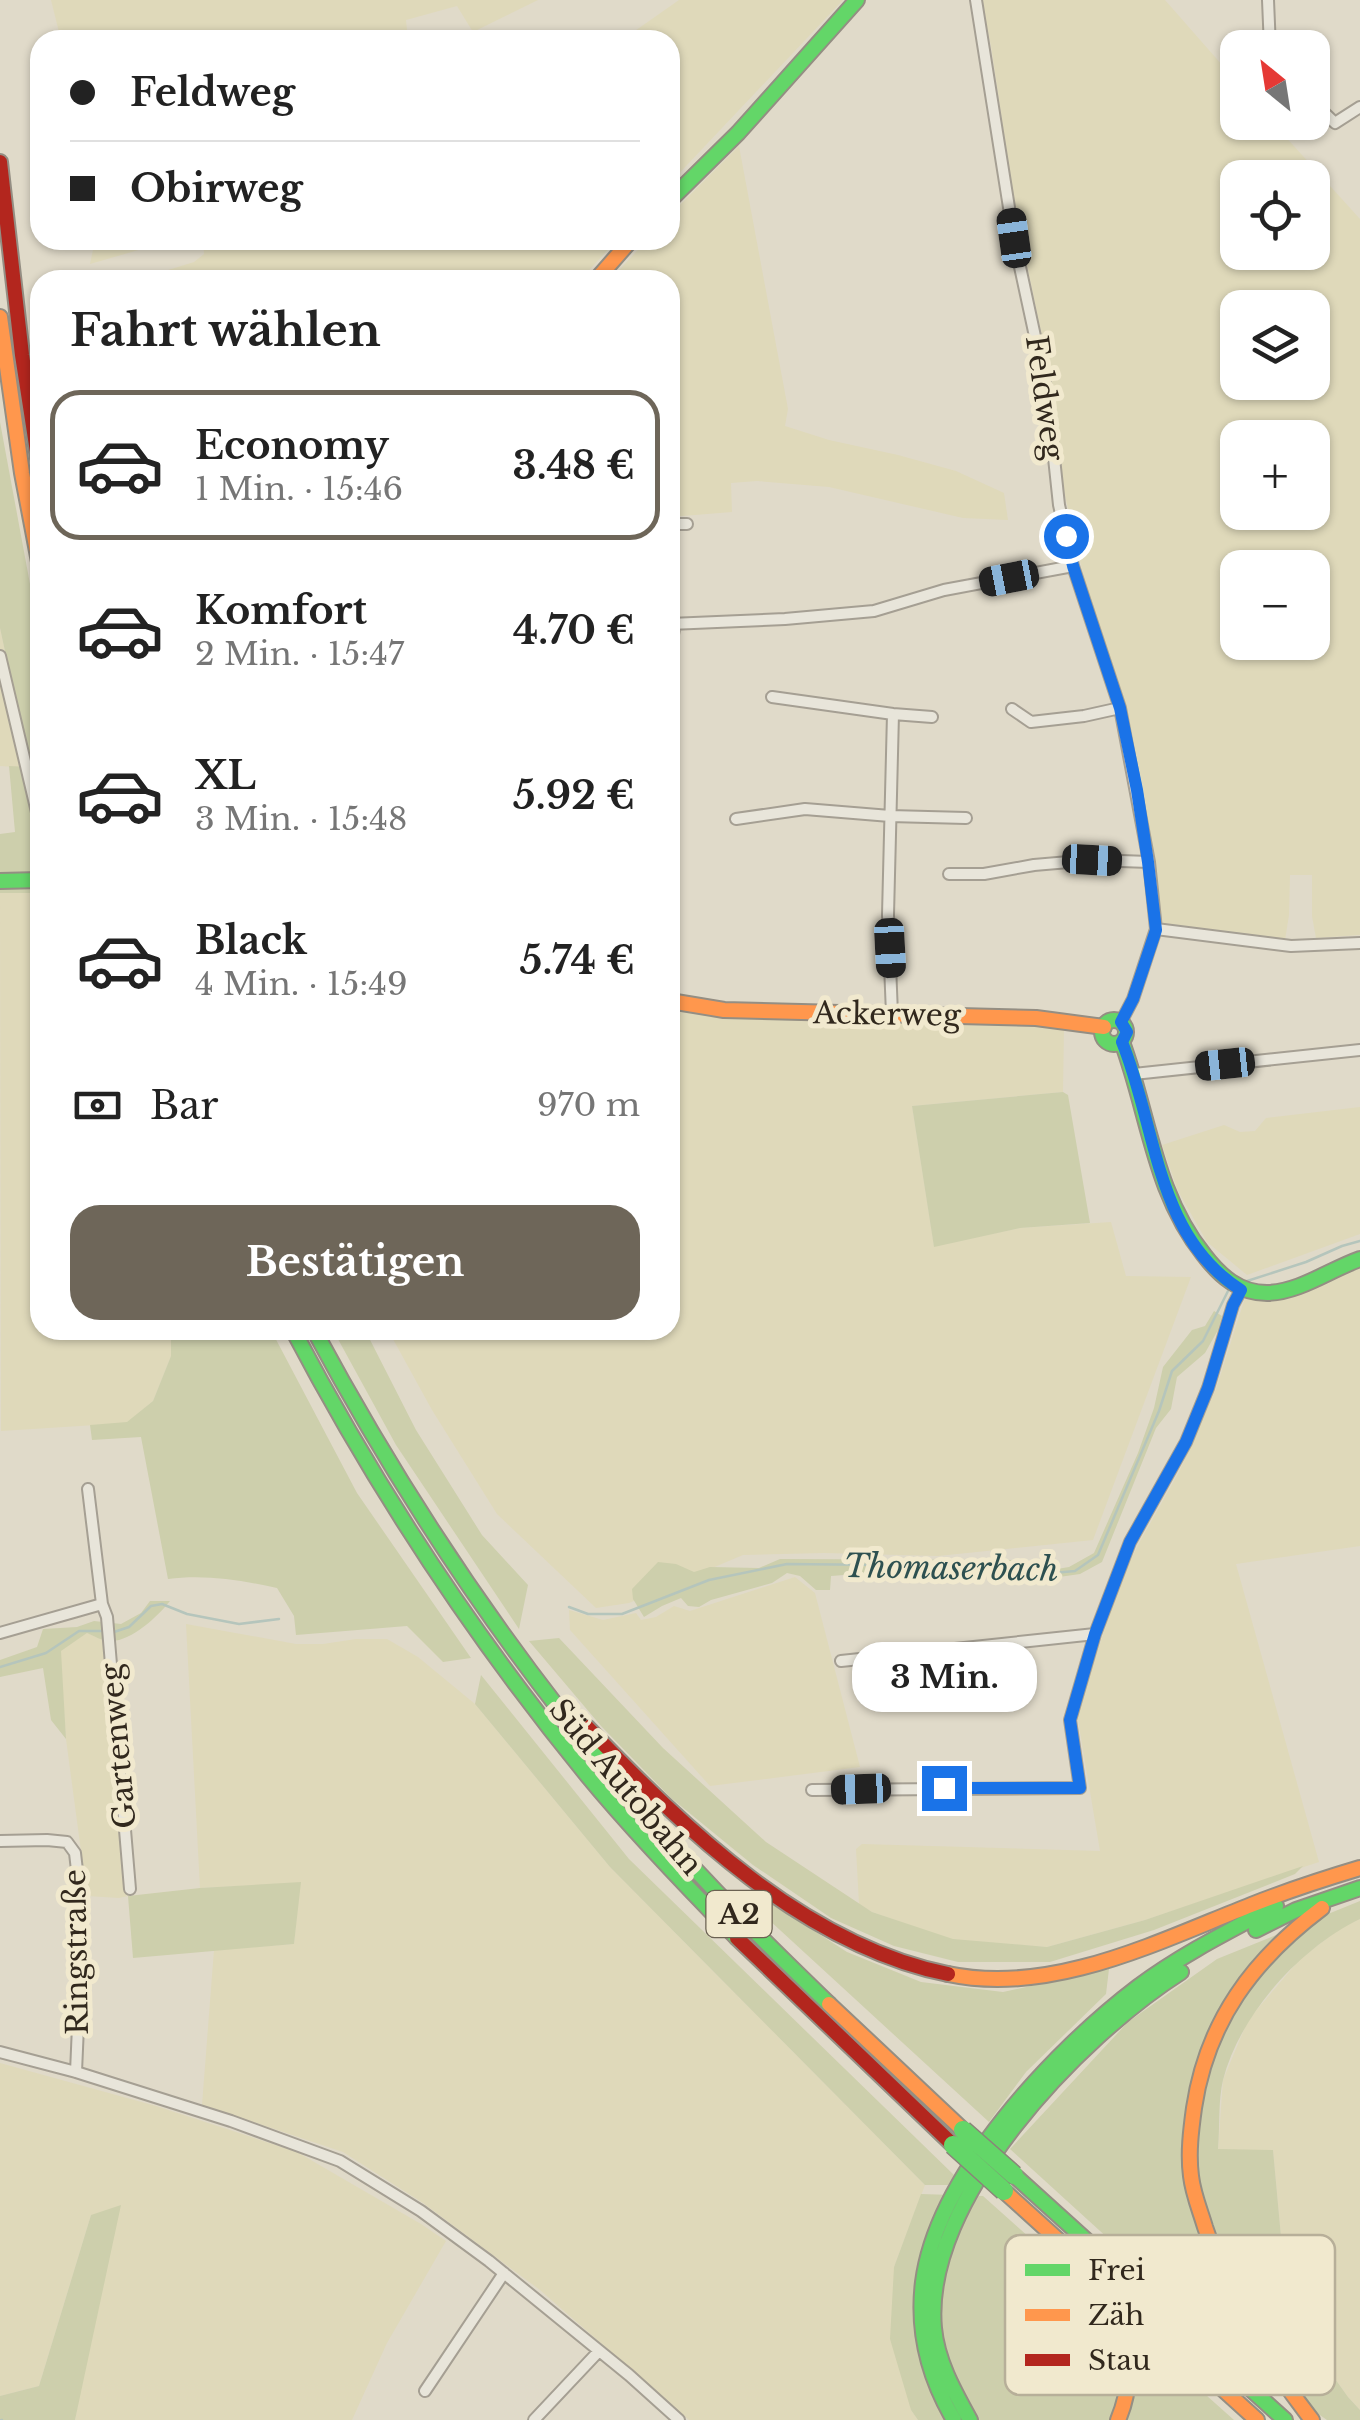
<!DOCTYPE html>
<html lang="de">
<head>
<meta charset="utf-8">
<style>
	body { margin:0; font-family:"Libre Baskerville",serif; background:#f2f2f2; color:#222; height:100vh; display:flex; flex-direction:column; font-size:38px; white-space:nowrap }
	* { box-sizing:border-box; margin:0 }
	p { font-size:32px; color:#767676 }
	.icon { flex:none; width:55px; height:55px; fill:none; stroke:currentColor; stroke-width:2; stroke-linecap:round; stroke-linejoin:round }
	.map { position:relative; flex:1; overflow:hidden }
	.drawer { position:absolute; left:30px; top:270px; width:650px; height:1070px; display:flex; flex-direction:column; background:#fff; border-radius:30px; box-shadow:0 2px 8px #0004 }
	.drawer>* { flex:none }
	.hud { position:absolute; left:30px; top:30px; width:650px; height:220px; border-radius:30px; box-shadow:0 2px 8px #0004; display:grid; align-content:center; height:220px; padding:0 40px; background:#fff }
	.needle { width:65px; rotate:330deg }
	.fabs { position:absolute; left:1220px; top:30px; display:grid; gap:20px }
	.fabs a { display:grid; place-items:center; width:110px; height:110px; border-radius:20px; background:#fff; box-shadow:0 2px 8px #0004; font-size:50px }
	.end { position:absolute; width:45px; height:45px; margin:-22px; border:12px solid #1a73e8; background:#fff; box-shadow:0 0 0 5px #fff }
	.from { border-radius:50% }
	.bubble { position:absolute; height:70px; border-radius:30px; background:#fff; box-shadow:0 2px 8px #0004; font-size:32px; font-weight:700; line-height:70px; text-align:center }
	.car { position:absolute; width:30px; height:60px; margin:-30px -15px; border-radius:12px; box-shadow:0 0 8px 2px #0007; background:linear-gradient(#222 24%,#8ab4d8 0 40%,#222 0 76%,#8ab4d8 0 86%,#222 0) }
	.hud b { display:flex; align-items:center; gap:35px; height:95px; font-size:38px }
	.hud b+b { border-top:2px solid #e0e0e0 }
	.hud i { width:25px; height:25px; background:#222 }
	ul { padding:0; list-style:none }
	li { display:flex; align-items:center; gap:30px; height:150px; margin:0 20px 15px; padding:0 20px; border:5px solid transparent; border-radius:30px }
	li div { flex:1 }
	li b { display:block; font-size:38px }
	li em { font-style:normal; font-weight:700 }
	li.current { border-color:#6e6659 }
	li>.icon { width:90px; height:90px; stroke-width:1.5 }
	h2 { padding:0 40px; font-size:45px; line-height:120px }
	.pay { display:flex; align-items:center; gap:25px; height:110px; padding:0 40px; font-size:38px }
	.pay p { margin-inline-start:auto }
	.action { display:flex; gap:20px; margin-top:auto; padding:20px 40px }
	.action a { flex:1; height:115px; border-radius:30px; background:#6e6659; color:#fff; font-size:40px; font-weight:700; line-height:115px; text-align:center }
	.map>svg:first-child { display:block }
	.farmland { fill:#dfd9ba; fill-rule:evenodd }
	.green { fill:#cdcfac }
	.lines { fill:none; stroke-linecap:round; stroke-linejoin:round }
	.stream { stroke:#b5c5bc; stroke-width:2.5 }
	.street-casing { stroke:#a59f93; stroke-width:14 }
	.fast-casing { stroke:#948e83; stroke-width:18 }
	.slow-casing { stroke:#948e83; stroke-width:18 }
	.jam-casing { stroke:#948e83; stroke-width:18 }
	.street { stroke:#e8e5da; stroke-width:10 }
	.fast { stroke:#63d668; stroke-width:14 }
	.slow { stroke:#ff974d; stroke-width:14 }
	.jam { stroke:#b3261e; stroke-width:14 }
	.fast-bridge-casing { stroke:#8a8479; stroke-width:21; stroke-linecap:butt }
	.fast-bridge { stroke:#63d668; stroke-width:18 }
	.route { stroke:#1a73e8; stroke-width:12 }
	.labels { text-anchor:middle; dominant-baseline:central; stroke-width:10; stroke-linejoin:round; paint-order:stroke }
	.shield { fill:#f1e9ce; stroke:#6b6252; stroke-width:2.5 }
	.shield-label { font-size:28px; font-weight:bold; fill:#31281d }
	.street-label { font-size:30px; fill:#31281d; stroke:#f1e9ce }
	.water-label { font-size:32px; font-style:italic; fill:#2d5050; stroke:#f1e9ce }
	.key { fill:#f1e9ce; stroke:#b7af99; stroke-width:2.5 }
	.key-label { font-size:28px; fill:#31281d }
</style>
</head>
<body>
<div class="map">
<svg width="1360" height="2420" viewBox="0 0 1360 2420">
	<rect width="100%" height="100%" fill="#e0dac9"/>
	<path class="farmland" d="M51,0H538L473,32L457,6L406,20L408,40H61Z
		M679,0H843L670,183V40H622Z
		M981,0H1165L1237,82L1238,122L1273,123L1360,219V935L1316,938L1312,916V875H1290L1289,915L1285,940L1163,923L1126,711L1087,591L1063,487L1055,413L1043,341L1015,208L991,46ZM1238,178H1312V252H1238ZM1238,308H1312V382H1238ZM1238,438H1312V512H1238ZM1238,568H1312V642H1238Z
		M739,146L788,409L785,426L829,440L898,455L956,471L1004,493L1008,520L963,518L829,487L757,481L731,483L732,512L670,517V280H610L647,240H670V215Z
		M95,240H173L90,264Z
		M198,240H617L580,280H136L194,262L204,254L203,243Z
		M0,628L30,768L0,766Z
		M0,893H40V1330H171V1356L153,1401L127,1423L1,1431Z
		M670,1008L733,1018L1064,1028L1063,1092L912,1106L934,1246L1020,1228L1111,1222L1126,1276L1191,1277L1093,1540L938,1556L824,1553L743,1555L629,1603L596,1608L497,1514L432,1410L388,1330H670Z
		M1360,1107V1234L1247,1275L1207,1242L1178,1191L1162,1145L1224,1125L1240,1132L1255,1131L1266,1118Z
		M1360,1263V1546L1236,1564L1319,1862L1145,1920L1047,1947L953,1940L872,1912L859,1904L856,1849L862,1844L1100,1851L1077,1714L1120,1582L1138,1545L1179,1472L1216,1389L1245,1298L1281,1297Z
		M795,1577L815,1593L860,1767L710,1786L570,1630L569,1610L603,1620L636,1613L641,1620L656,1617L674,1606L690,1611Z
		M186,1624L296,1644H323L356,1639H387L418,1657L475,1704L610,1867L925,2185L894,2267L911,2410L918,2420H689L540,2290L423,2203L343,2152L202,2105L214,1950L294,1944L300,1883L200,1888Z
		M87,1633L105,1641L128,1896L119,1898L87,1896L66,1739L60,1651Z
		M1360,1919V2410L1348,2397L1288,2313L1273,2150H1218L1223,2080L1248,2020L1301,1958L1341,1928Z
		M0,2063L156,2106L297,2152L421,2224L446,2241L387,2343L352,2420H75L83,2374L91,2215L39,2386L0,2396Z"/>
	<path class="green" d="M0,422L40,638V893H0V834L15,832L9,766L30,767L0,628Z
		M1063,1092L1068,1095L1090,1223L1020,1228L934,1247L912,1106Z
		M1214,1311L1222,1316L1218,1330L1205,1353L1177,1377L1171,1409L1156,1428L1102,1562L1080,1574L1052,1578L921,1569L831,1576L830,1590H816L800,1576L787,1573L772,1583L711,1600L699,1607L688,1606L681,1598L662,1606L644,1617L633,1599L632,1589L658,1562L676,1564L694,1572L710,1567L759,1568L780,1559L1015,1560L1039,1572L1069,1567L1094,1553L1138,1453L1154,1408L1163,1367L1192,1330L1205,1326Z
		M171,1330H271L357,1493L471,1658L443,1662L407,1626L296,1635L294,1616L277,1588C241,1580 204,1574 168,1579L141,1437L92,1440L90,1425L127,1422L153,1401L171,1356Z
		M333,1330H365L416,1430L482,1535L528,1585L519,1629L396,1445Z
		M150,1601H170C158,1616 131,1642 110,1641C102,1641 94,1636 87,1633L61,1651L66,1739L51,1720L43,1668L0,1677V1660L37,1647L43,1629L77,1627L94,1621L121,1624L141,1613Z
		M559,1638L663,1748L766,1842L872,1912L953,1939L1047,1947L1145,1920L1303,1866L1295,1874L1154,1930L1050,1962H958L894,1946L831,1918L753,1865L671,1798L601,1726L529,1641Z
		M481,1675L629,1859L954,2175L948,2185H925L610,1867L475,1704Z
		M301,1882L294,1944L133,1958L128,1896L200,1888Z
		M766,1900L847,1952L921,1982L1003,1992L1109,1969L1106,1994L1026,2072L989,2122L757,1909Z
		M1360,1901V1919C1300,1948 1240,2014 1223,2080C1218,2101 1220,2127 1218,2149L1273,2150L1288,2313L1348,2397L1360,2410V2420H1327L1244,2362L1010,2149L1128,2022L1217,1959Z
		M921,2194L983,2196L1234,2420H918L911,2410L890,2339L894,2267Z
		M121,2205L75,2420H0V2396L39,2386L91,2215Z"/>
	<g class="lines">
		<path class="stream" d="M1244,1282L1306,1262L1342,1246L1360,1241
			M569,1607L588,1614H622L709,1580L787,1564L986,1566L1042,1574L1075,1571L1098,1555L1159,1411L1172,1371L1203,1341L1228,1291
			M114,1632L129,1627L151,1606L162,1604L187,1614L239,1624L279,1619
			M0,1667L46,1653L79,1631H103
			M1,2420H2"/>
		<g class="street-casing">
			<path id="street" d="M976,0L1014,239L1047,392L1059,505L1073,566L1120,708L1149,862L1156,929L1133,999L1121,1022
				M1268,0L1270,48
				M1312,101L1335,123L1360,107
				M670,524H687
				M670,624L785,619L874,611L944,590L1073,566
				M670,650L675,624
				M0,656L40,825
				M772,697L893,714L932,717
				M1012,709L1031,722L1084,716L1120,708
				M736,819L805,809L890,816L966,818
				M949,874H984L1034,865L1092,860L1149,862
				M1156,929L1291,946L1360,943
				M892,1014L888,915L893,714
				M1134,1074L1360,1050
				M88,1489L102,1604L107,1617L130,1889
				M0,1633L102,1604
				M841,1661L1095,1634
				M812,1790L1080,1788L1070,1720L1095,1634L1130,1542L1186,1442L1208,1388L1233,1305L1241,1290
				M0,1841L47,1840L67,1842L75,1853L78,1879L80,1980L76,2072
				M0,2052L76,2072L231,2121L340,2161L421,2211L489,2261L629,2375L679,2420
				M425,2391L504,2273
				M534,2420L599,2351"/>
		</g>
		<g class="fast-casing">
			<path id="fast" d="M670,200L738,133L857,0
				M0,881L40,880
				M1102 1032a12 12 0 1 1 24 0a12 12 0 1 1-24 0Z
				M1122,1042C1149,1115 1154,1193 1204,1255C1220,1276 1239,1293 1267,1293C1300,1292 1329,1270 1360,1259
				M293,1330C376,1488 474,1637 587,1775C634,1832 685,1885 737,1938
				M314,1330C409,1507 521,1673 654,1824C709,1887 769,1946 829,2004
				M1256,1930L1296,1910L1360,1888
				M1014,2175L1285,2420
				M954,2420C929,2378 917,2331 923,2282C937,2174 1055,2050 1138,1987C1181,1955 1229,1931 1276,1906
				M970,2420C954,2391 937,2361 934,2328C922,2199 1079,2037 1181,1972"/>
		</g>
		<g class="slow-casing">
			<path id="slow" d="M596,280L631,240
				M0,317L22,473L40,567
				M670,1001L724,1010L1036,1018L1104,1027
				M948,1974C1051,1996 1157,1942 1251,1905C1287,1891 1323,1879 1360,1868
				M829,2004L963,2130
				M1004,2191L1257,2420
				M1071,2263C1110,2311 1146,2355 1118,2420
				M1312,2420C1266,2361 1229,2299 1205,2227C1200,2210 1193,2194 1191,2176C1188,2153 1191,2130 1194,2108C1207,2021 1253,1960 1322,1908"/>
		</g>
		<g class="jam-casing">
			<path id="jam" d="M0,162L22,355L40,471
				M587,1727C685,1829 804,1945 948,1974
				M737,1938L953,2145"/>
		</g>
		<use href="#street" class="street"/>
		<use href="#fast" class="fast"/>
		<use href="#slow" class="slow"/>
		<use href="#jam" class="jam"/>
		<g class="fast-bridge-casing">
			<path id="fast-bridge" d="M963,2130L1014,2175
				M953,2145L1004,2191"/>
		</g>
		<use href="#fast-bridge" class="fast-bridge"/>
	</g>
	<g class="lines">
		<path class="route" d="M944,1788H1080L1070,1720L1095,1634L1130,1542L1186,1442L1208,1388L1233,1305L1241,1290C1155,1236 1157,1127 1122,1042L1127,1032L1121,1022L1133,999L1156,930L1148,862L1137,790L1120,708L1073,566L1066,536"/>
	</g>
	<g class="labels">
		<rect class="shield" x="706.5" y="1891" width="65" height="46" rx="8"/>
		<g class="shield-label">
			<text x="739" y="1914">A2</text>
		</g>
		<g class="street-label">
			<text transform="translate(1045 398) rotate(82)">Feldweg</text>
			<text transform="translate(887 1014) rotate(1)">Ackerweg</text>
			<text transform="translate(118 1746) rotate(-95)">Gartenweg</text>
			<text transform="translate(626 1787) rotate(50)">Süd Autobahn</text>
			<text transform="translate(76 1952) rotate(-91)">Ringstraße</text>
		</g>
		<g class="water-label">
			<text transform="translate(951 1568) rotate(1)">Thomaserbach</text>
		</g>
	</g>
	<rect x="1005" y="2235" width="330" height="160" rx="15" class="key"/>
	<rect x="1025" y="2264" width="45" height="12" fill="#63d668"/>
	<rect x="1025" y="2309" width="45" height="12" fill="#ff974d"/>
	<rect x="1025" y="2354" width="45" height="12" fill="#b3261e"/>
	<g class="key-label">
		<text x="1088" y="2280">Frei</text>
		<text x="1088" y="2325">Zäh</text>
		<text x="1088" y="2370">Stau</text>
	</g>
</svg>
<div class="fabs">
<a><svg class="needle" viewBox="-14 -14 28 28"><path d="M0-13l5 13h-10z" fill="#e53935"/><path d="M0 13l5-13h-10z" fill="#767676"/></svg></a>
<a><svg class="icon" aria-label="locate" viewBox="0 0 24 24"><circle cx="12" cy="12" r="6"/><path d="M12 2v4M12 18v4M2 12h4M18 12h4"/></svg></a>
<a><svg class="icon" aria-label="layers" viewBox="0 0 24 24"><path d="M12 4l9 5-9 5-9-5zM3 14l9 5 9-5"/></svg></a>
<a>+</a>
<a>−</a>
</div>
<i class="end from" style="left:1066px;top:536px"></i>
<i class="end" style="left:944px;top:1788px"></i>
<div class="bubble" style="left:852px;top:1642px;width:185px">3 Min.</div>
<i class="car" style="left:1014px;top:238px;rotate:352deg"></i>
<i class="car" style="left:1009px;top:578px;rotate:259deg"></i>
<i class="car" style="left:1092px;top:860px;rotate:93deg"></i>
<i class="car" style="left:890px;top:948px;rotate:177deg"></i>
<i class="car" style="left:1225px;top:1064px;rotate:264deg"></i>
<i class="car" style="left:861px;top:1789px;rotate:268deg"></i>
<div class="hud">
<b><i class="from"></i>Feldweg</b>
<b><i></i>Obirweg</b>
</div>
<section class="drawer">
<h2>Fahrt wählen</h2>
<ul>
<li class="current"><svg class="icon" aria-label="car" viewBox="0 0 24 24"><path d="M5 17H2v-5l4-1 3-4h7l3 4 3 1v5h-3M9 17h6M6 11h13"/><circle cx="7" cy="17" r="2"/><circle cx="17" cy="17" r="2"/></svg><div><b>Economy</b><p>1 Min. · 15:46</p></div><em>3.48 €</em></li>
<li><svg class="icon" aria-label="car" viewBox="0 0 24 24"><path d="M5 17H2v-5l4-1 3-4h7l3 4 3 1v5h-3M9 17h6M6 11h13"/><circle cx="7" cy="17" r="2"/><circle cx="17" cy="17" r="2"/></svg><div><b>Komfort</b><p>2 Min. · 15:47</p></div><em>4.70 €</em></li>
<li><svg class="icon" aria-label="car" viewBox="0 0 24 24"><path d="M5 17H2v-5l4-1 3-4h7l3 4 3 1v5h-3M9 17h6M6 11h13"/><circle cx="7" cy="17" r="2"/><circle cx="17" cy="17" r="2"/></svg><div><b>XL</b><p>3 Min. · 15:48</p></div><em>5.92 €</em></li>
<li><svg class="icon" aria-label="car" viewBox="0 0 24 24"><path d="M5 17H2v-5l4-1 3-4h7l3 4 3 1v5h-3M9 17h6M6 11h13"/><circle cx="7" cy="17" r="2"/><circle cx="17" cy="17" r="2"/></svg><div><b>Black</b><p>4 Min. · 15:49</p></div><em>5.74 €</em></li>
</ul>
<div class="pay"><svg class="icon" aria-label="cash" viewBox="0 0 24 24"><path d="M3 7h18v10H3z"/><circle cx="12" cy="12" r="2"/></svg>Bar<p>970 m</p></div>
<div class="action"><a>Bestätigen</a></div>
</section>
</div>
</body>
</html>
